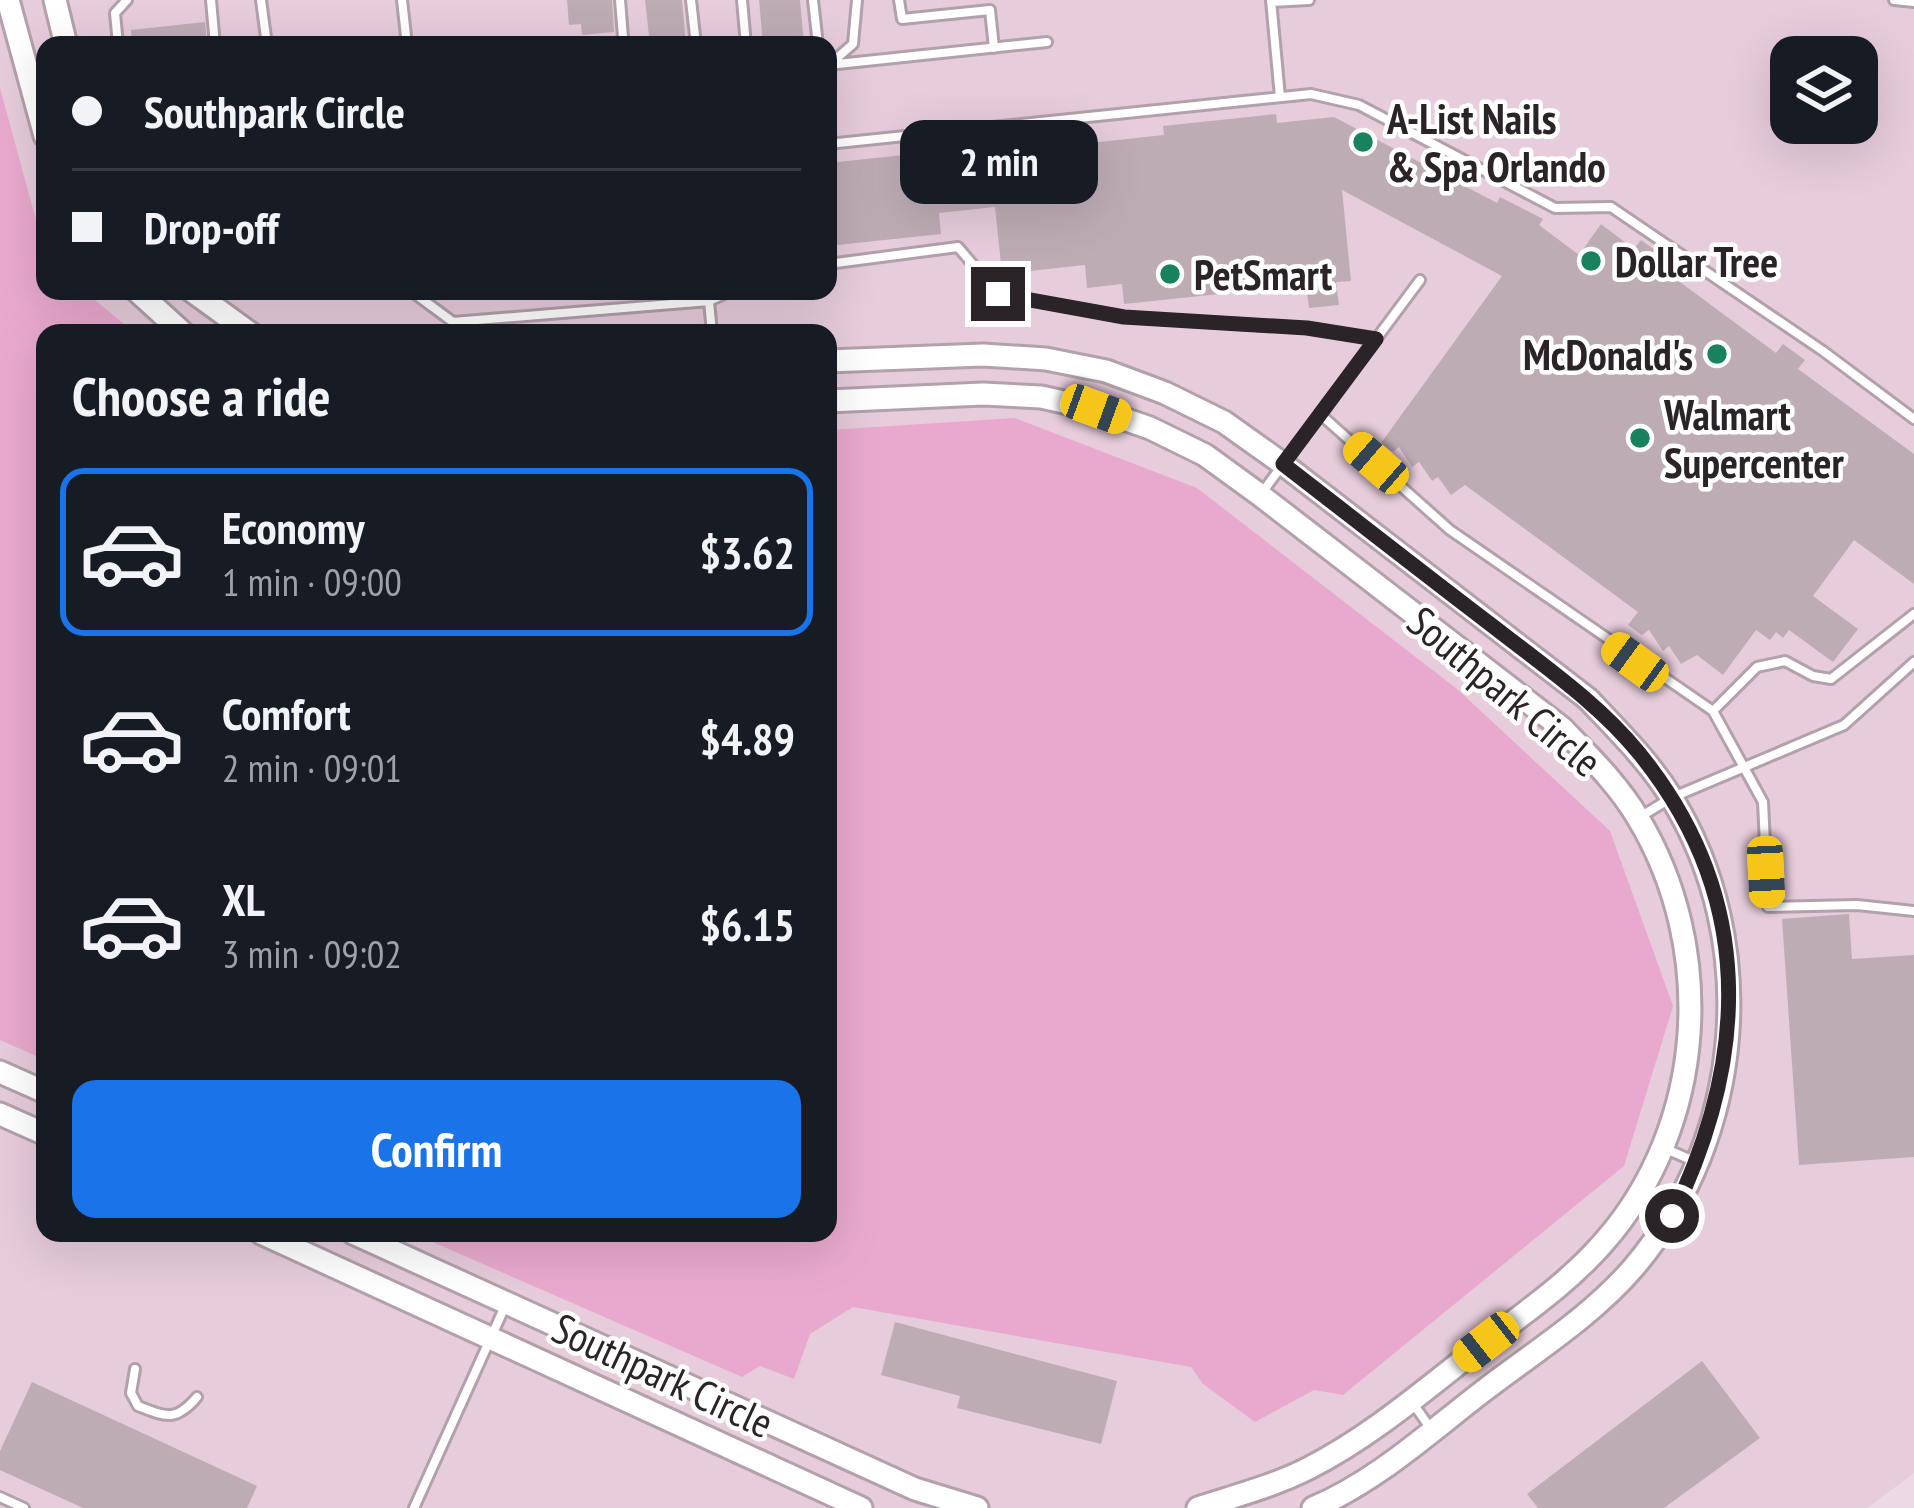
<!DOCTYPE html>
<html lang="en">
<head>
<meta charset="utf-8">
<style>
	body { margin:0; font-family:"PT Sans Narrow",sans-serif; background:#242831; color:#f1f3f6; height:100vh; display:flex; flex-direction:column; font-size:45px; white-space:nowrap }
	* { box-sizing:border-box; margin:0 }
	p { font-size:39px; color:#9ea1a6 }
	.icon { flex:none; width:66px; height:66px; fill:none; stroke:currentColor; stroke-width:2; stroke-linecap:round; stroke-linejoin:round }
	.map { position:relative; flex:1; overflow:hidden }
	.side { position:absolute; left:36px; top:324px; width:801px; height:918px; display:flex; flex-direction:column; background:#171b24; border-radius:24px; box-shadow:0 12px 48px #0002 }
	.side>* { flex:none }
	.banner { position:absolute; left:36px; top:36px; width:801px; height:264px; border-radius:24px; box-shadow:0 12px 48px #0002; display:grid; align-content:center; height:264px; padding:0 36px; background:#171b24 }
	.fabs { position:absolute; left:1770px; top:36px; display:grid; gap:24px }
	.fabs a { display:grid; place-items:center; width:108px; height:108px; border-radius:24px; background:#171b24; box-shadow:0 12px 48px #0002; font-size:60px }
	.end { position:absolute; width:54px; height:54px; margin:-27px; border:15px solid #2a2327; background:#fff; box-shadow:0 0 0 6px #fff }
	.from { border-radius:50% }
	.bubble { position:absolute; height:84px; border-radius:24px; background:#171b24; box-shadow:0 12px 48px #0002; font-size:39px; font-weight:600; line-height:84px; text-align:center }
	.car { position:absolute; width:36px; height:72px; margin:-36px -18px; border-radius:15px; box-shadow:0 0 9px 3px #0007; background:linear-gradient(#f5c518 24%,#345 0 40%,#f5c518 0 76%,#345 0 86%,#f5c518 0) }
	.banner b { display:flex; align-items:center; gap:42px; height:114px; font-size:45px }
	.banner b+b { border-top:3px solid #363941 }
	.banner i { width:30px; height:30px; background:#f1f3f6 }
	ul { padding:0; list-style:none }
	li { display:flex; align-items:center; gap:36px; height:168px; margin:0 24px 18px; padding:0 12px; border:6px solid transparent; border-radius:24px }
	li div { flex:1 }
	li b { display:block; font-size:45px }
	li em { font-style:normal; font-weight:600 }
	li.selected { border-color:#1a73e8 }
	li>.icon { width:108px; height:108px; stroke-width:1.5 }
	h2 { padding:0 36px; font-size:54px; line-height:144px }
	.cta { display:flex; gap:24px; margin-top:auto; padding:24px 36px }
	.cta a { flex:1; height:138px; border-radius:24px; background:#1a73e8; color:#fff; font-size:48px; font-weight:600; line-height:138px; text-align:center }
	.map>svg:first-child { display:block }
	.built { fill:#e7ccdb; fill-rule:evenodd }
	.green { fill:#e9a9ce }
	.building { fill:#beacb5 }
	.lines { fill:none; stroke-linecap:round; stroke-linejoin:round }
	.lane-casing { stroke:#b2a0aa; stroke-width:14 }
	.secondary-casing { stroke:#b2a0aa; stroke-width:27 }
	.lane { stroke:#fff; stroke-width:8 }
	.secondary { stroke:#fff; stroke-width:21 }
	.route { stroke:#2a2327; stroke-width:15 }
	.poi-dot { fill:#18825e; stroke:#fff; stroke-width:4.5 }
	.labels { text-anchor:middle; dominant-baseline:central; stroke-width:9; stroke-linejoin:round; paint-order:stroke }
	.poi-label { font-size:42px; font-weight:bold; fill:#2a2327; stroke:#fff; text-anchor:start }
	.street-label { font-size:42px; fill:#2a2327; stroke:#fff }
</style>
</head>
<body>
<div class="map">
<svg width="1914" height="1508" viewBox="0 0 1914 1508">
	<rect width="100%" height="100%" fill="#ecd9e3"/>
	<path class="built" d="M0,0H1914V1473L1867,1508H0ZM45,45H828V291H45ZM1791,57H1857V123H1791ZM45,333H828V1233H45Z"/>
	<path class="green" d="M0,88L45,253V291H84L135,333H45V1060L0,1040Z
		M1015,418L1197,488L1457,689L1610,831L1673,1006L1624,1166L1343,1395L1314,1390L1255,1422L1203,1384L1191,1367L853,1307L810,1334L794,1379L760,1366L742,1377L412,1233H828V430Z"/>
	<path class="building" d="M567,0H612L614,32L582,35L581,24L569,25Z
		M645,0H682L686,45H650Z
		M759,0H800L804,45H763Z
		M205,22L207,45H132L131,30Z
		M1276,114L1277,123L1334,117L1497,203L1500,197L1543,219L1539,225L1579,255L1601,224L1634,249L1641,240L1663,256L1657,265L1776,353L1783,344L1805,360L1798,369L1914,454V584L1854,540L1813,596L1858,629L1833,662L1789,630L1783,638L1776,632L1770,640L1756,630L1723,675L1697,655L1681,664L1669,646L1663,651L1649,630L1642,635L1628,625L1638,612L1465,485L1451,495L1438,477L1432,481L1419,462L1412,467L1399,447L1393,452L1381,443L1502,276L1342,190L1351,281L1336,282L1339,305L1309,308L1306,285L1124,304L1122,284L1087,288L1085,265L1002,274L995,207L939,213L941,234L828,246V163L989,146L990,154L1071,139V145L1164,135L1163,126Z
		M1849,914L1852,959L1914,955V1157L1799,1165L1782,919Z
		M895,1322L1117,1381L1101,1444L957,1408L960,1396L881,1375Z
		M1702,1361L1760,1438L1664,1508H1538L1527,1494Z
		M32,1382L257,1486L247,1508H83L0,1470V1451Z"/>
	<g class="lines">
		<g class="lane-casing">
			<path id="lane" d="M211,0L215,45
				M261,0L267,45
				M402,0L407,45
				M691,0L696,45
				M742,0L746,45
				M813,0L818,45
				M899,0L902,19L990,10L994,48
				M1271,0L1280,97
				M1894,0L1914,2
				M1271,2L1309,0
				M118,45L115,13L127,0
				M620,45L623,37L620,0
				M828,65L1047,42
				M829,65L853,44L857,0
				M828,144L1311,94L1359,105L1555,208L1611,207L1823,351L1914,419
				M828,264L958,247L998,294L1124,317L1307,328L1376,339
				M411,291L453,322L709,301L731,291
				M691,291L707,300
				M709,301L712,333
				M1320,414L1450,530L1713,711
				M1261,494L1420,280
				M1914,614L1831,679L1813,676L1785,661L1757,667L1713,711L1763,802L1768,907L1857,905L1914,911
				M1640,817L1671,798L1844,725L1914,662
				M1666,1149L1696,1162
				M135,1369L131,1393L138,1406C166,1417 176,1422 197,1397
				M1412,1402L1431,1429
				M0,1497L24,1508
				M414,1508L506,1304"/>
		</g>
		<g class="secondary-casing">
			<path id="secondary" d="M8,0L45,136
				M55,0L66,45
				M137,291L183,333
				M192,291L250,333
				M828,361L983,355L1046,359L1106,371L1165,393L1224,422L1283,464L1588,699C1617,730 1648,760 1671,797C1761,942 1744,1137 1634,1267C1593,1315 1536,1351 1486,1389C1432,1430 1376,1482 1313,1508
				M828,401L983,394L1041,397L1095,409L1150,428L1205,455L1260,495L1562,728C1589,756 1618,784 1638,818C1717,949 1706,1126 1604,1242C1567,1285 1517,1318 1472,1353C1421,1393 1368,1438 1309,1468C1274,1486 1235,1496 1198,1508
				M0,1072L45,1092
				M0,1114L45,1134
				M261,1233L861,1508
				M353,1233L915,1489L977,1508"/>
		</g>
		<use href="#lane" class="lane"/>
		<use href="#secondary" class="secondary"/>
	</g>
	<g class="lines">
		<path class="route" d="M998,294L1124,317L1307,328L1376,339L1283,464C1353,518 1423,573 1494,627C1544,666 1598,703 1639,753C1756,897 1749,1057 1672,1216"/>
	</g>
	<g class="poi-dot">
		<circle cx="1363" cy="142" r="12"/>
		<circle cx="1591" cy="261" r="12"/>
		<circle cx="1170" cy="274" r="12"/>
		<circle cx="1717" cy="354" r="12"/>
		<circle cx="1640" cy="438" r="12"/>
	</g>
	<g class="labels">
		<g class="poi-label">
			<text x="1387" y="118">A-List Nails<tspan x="1387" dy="48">&amp; Spa Orlando</tspan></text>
			<text x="1615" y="261">Dollar Tree</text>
			<text x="1194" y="274">PetSmart</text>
			<text x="1693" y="354" text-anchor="end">McDonald's</text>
			<text x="1664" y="414">Walmart<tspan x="1664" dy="48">Supercenter</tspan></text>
		</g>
		<g class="street-label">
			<text transform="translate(1505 691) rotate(40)">Southpark Circle</text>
			<text transform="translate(663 1375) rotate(25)">Southpark Circle</text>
		</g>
	</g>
</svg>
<div class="fabs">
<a><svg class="icon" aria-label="layers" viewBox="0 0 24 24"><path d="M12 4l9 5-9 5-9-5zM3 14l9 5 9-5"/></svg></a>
</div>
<i class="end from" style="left:1672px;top:1216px"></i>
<i class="end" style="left:998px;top:294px"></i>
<div class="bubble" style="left:900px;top:120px;width:198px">2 min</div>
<i class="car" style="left:1096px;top:409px;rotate:110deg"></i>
<i class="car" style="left:1376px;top:463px;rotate:311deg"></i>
<i class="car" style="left:1635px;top:662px;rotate:306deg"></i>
<i class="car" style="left:1766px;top:872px;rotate:177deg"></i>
<i class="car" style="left:1486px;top:1342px;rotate:232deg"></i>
<div class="banner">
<b><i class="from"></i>Southpark Circle</b>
<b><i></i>Drop-off</b>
</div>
<section class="side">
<h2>Choose a ride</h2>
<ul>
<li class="selected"><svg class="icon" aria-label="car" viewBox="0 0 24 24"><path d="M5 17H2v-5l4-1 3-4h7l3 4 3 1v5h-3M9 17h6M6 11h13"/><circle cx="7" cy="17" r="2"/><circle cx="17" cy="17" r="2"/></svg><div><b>Economy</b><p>1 min · 09:00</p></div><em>$3.62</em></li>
<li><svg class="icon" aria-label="car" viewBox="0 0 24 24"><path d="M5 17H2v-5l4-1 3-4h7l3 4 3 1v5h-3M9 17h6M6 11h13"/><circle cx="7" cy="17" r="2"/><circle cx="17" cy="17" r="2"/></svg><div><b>Comfort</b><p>2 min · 09:01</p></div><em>$4.89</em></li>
<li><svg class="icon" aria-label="car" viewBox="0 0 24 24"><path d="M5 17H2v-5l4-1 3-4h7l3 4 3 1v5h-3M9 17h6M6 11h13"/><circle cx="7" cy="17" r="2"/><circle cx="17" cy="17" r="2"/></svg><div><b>XL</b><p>3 min · 09:02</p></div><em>$6.15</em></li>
</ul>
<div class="cta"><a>Confirm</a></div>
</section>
</div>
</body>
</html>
